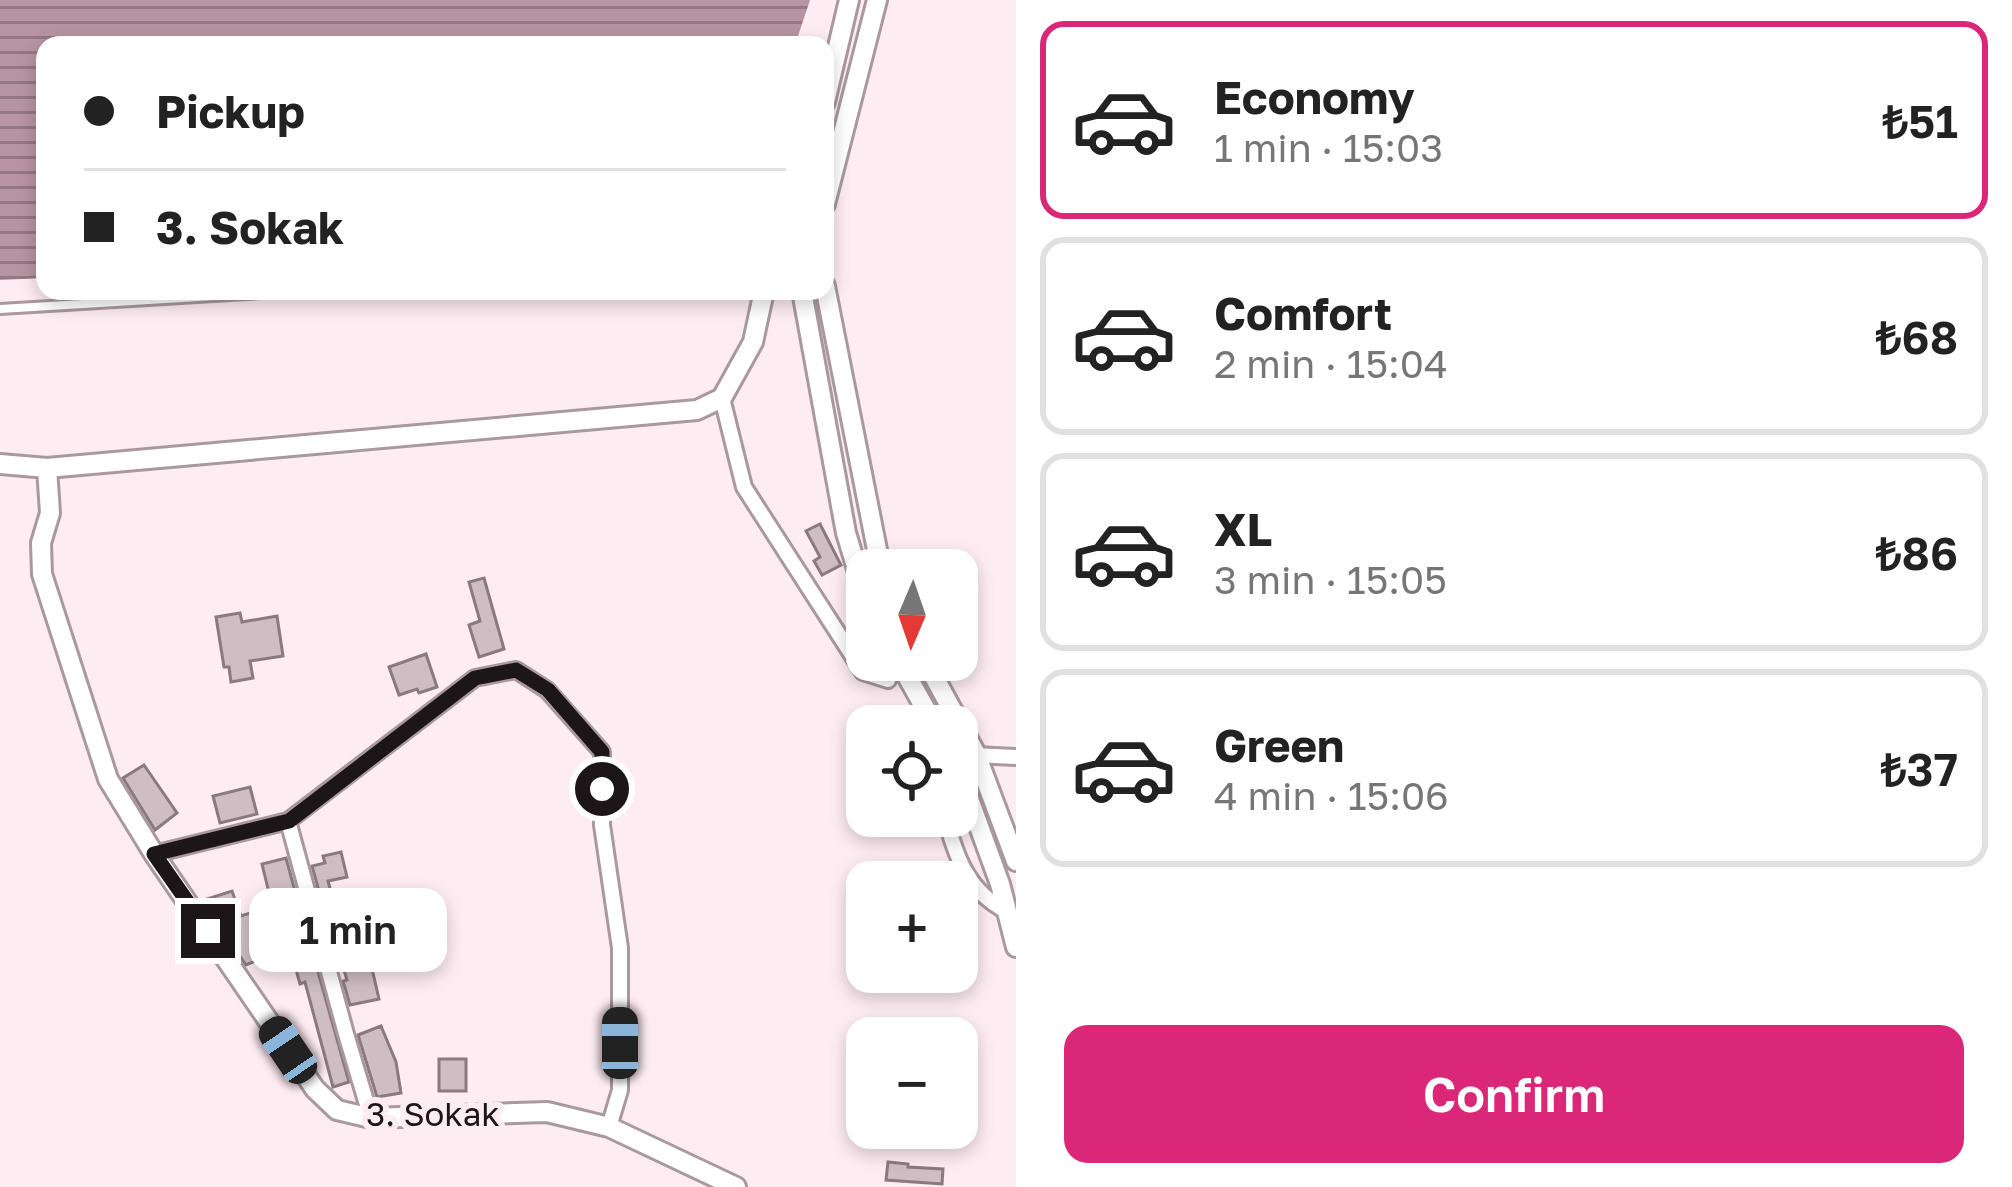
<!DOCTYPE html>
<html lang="en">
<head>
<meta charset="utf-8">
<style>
	body { margin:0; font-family:"Golos Text",sans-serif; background:#f2f2f2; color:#222; height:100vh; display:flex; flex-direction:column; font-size:45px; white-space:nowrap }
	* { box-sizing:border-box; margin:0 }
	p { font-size:39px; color:#767676 }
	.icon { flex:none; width:66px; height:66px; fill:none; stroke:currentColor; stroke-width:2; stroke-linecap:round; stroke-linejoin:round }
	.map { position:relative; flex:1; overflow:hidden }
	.drawer { display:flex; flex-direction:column; background:#fff; width:996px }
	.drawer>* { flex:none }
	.hud { position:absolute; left:36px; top:36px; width:798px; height:264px; border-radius:24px; box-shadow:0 6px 18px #0003; display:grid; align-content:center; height:264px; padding:0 48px; background:#fff }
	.needle { width:78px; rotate:182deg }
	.tools { position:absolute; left:846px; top:549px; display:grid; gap:24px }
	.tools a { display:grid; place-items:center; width:132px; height:132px; border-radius:24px; background:#fff; box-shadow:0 6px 18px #0003; font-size:60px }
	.end { position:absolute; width:54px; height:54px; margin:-27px; border:15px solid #1c1618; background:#fff; box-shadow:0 0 0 6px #fff }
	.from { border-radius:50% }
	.bubble { position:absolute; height:84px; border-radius:24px; background:#fff; box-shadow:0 6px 18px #0003; font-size:39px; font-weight:600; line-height:84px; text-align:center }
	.car { position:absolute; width:36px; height:72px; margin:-36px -18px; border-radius:15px; box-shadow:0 0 9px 3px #0007; background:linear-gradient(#222 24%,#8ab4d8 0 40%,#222 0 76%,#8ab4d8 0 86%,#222 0) }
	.hud b { display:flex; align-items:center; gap:42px; height:114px; font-size:45px }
	.hud b+b { border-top:3px solid #e0e0e0 }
	.hud i { width:30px; height:30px; background:#222 }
	ul { padding:21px 0 0; list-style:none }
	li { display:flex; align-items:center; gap:36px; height:198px; margin:0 24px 18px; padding:0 24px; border:6px solid #e0e0e0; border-radius:24px }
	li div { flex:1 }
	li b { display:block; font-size:45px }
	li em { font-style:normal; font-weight:600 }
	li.active { border-color:#db2777 }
	li>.icon { width:108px; height:108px; stroke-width:1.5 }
	.button { display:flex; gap:24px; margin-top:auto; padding:24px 48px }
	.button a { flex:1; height:138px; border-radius:24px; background:#db2777; color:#fff; font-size:48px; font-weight:600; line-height:138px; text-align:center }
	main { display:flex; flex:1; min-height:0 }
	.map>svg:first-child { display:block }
	.water { fill:url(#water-rules) }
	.building { fill:#cebec4; stroke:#897a7f; stroke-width:3 }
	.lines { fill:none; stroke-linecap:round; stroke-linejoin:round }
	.lane-casing { stroke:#a9999f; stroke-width:14 }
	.street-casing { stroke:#a9999f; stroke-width:20 }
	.secondary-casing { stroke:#a9999f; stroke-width:24 }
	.lane { stroke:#fff; stroke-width:8 }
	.street { stroke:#fff; stroke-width:14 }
	.secondary { stroke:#fff; stroke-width:18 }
	.route { stroke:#1c1618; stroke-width:15 }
	.labels { text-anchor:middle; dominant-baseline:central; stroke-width:12; stroke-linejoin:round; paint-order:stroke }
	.street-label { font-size:33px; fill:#1c1618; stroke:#fdecf2 }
</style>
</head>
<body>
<main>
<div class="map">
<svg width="1016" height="1187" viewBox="0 0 1016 1187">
	<defs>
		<pattern id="water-rules" width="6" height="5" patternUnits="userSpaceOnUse" patternTransform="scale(3)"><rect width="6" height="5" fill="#b794a1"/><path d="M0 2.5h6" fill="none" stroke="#947882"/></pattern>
	</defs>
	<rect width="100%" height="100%" fill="#fdecf2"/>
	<path class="water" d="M0,0H810L795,45H45V278L0,280Z"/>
	<path class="building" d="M820,524L841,565L822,575L814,561L820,557L806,531Z
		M484,578L504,649L479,657L469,625L480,621L469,582Z
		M240,613L242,622L277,616L283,656L250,661L253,678L231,682L229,667H224L216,617Z
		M426,654L437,687L419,693L417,689L399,695L389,667Z
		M144,765L177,813L155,830L123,778Z
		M250,787L257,814L220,823L213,796Z
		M341,852L347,877L328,881L334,903L323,906L312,866L325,863L323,856Z
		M286,858L301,913L260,925L272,954L246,965L212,915L207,899L232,891L241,916L263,909L261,899L270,897L262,864Z
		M372,931L380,957L370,960L379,999L350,1005L343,981L347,980L335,941Z
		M313,954L349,1082L333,1087L305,982L300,984L293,959Z
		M381,1026L396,1062L401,1093L377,1097L358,1035Z
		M439,1059H466V1091H439Z
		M888,1162L908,1164V1167L943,1169L942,1184L886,1180Z"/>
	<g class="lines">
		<g class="lane-casing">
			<path id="lane" d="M0,309L296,291"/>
		</g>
		<g class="street-casing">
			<path id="street" d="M722,398L744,487L863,672L888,680
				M973,755L1016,757
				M945,816C956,858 968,892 1008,912
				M288,821L346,1034L371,1118
				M154,854L288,821L475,678L516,670L547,690L602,752V825L620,948V1090L609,1127"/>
		</g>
		<g class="secondary-casing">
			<path id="secondary" d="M825,102L849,0
				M825,204L877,0
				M825,286L881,570
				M802,291L846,533L867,602
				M0,464L47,468L697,410L722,398L753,342L764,291
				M47,468L50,513L41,543L42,574L108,779L154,854L315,1089L337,1110L371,1118L547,1112L609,1127L736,1187
				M898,660L935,726
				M925,660L976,754L1016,861
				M957,766L1000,884L1016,947"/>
		</g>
		<use href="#lane" class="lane"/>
		<use href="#street" class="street"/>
		<use href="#secondary" class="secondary"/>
	</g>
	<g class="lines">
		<path class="route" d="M208,931L154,854L289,821L475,678L516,670L548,690L602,752V789"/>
	</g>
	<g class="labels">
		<g class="street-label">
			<text x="433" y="1113">3. Sokak</text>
		</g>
	</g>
</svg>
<div class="tools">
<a><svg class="needle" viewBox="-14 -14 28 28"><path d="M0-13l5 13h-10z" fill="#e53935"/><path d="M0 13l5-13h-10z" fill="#767676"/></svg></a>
<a><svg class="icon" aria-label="locate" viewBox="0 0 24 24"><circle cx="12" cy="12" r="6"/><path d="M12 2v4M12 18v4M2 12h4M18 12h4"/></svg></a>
<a>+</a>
<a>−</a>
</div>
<i class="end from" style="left:602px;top:789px"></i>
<i class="end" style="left:208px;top:931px"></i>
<div class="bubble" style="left:249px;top:888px;width:198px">1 min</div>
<i class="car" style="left:620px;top:1043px;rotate:0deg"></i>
<i class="car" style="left:288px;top:1050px;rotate:326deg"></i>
<div class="hud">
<b><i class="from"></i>Pickup</b>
<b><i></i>3. Sokak</b>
</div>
</div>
<section class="drawer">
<ul>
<li class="active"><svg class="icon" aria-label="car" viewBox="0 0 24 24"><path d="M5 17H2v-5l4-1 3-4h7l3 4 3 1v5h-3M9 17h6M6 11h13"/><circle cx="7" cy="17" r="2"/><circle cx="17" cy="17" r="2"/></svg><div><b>Economy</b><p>1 min · 15:03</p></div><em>₺51</em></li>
<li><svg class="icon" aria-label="car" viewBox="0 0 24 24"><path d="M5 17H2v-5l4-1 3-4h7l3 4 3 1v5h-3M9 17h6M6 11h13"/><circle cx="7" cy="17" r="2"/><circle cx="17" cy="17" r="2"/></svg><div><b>Comfort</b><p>2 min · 15:04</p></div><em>₺68</em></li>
<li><svg class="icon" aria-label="car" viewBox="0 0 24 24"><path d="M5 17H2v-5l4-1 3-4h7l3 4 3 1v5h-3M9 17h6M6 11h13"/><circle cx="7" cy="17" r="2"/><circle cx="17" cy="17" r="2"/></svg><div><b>XL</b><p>3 min · 15:05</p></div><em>₺86</em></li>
<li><svg class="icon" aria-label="car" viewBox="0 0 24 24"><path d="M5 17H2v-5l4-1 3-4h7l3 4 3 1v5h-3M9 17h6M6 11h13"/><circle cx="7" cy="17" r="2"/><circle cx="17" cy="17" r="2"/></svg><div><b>Green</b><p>4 min · 15:06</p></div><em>₺37</em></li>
</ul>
<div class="button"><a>Confirm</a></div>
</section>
</main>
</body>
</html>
